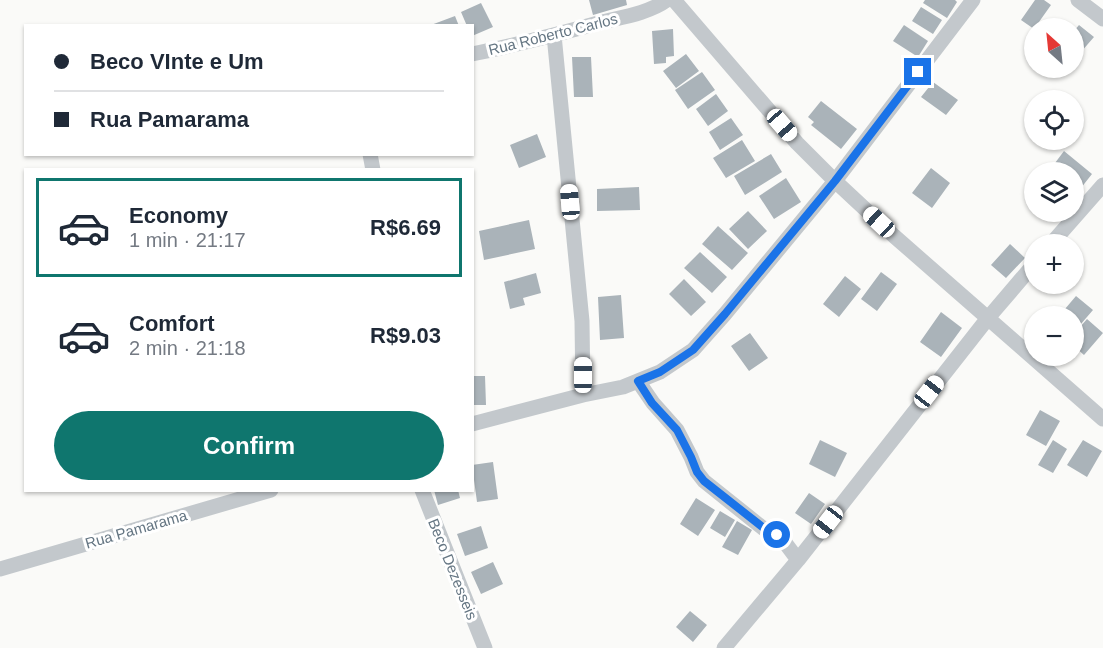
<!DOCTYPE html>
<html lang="en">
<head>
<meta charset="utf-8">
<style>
	body { margin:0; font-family:Arial,sans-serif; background:#f6f6f7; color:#1f2937; height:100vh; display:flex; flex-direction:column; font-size:22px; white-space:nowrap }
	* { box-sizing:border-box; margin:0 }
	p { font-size:20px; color:#747a83 }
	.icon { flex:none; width:33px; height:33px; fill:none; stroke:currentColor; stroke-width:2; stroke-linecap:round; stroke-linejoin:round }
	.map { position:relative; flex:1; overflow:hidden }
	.sheet { position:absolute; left:24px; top:168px; width:450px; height:324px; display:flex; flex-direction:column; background:#fff; border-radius:0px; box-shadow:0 2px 4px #0004 }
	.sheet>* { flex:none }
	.guide { position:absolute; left:24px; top:24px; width:450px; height:132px; border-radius:0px; box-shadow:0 2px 4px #0004; display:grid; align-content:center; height:132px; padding:0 30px; background:#fff }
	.needle { width:39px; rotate:333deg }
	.buttons { position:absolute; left:1024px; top:18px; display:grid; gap:12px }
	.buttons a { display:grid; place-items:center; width:60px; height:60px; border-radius:50%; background:#fff; box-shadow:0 2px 4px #0004; font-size:30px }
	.end { position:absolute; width:27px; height:27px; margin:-14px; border:8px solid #1a73e8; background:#fff; box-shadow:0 0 0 3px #fff }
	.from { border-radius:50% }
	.car { position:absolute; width:18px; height:36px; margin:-18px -9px; border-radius:8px; box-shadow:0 0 4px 2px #0007; background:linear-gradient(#fff 24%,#345 0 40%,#fff 0 76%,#345 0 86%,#fff 0) }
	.guide b { display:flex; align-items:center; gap:21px; height:57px; font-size:22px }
	.guide b+b { border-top:2px solid #e0e1e3 }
	.guide i { width:15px; height:15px; background:#1f2937 }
	ul { padding:10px 0 0; list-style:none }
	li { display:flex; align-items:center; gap:18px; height:99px; margin:0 12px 9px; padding:0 18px; border:3px solid transparent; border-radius:0px }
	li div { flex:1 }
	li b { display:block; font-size:22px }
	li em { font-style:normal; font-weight:800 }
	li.active { border-color:#0f766e }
	li>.icon { width:54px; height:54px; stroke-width:1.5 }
	.primary-button { display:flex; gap:12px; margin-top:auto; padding:12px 30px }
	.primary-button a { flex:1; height:69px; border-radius:36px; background:#0f766e; color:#fff; font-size:24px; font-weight:800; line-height:69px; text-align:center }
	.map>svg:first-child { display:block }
	.building { fill:#aab3b9 }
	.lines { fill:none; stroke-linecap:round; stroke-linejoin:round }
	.minor { stroke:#c3c8cc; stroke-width:15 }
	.route { stroke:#1a73e8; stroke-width:8 }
	.labels { text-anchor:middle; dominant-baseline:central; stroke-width:6; stroke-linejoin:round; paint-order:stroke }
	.street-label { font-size:15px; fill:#657683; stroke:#fff }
</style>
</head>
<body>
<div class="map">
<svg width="1103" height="648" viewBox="0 0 1103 648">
	<rect width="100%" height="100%" fill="#fafaf8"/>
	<path class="building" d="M589,0H626L627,5L593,15Z
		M925,0H955L957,2L947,18L923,3Z
		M1035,0H1044L1051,5L1034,29L1021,20Z
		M481,3L493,27L472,36V26H467L461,12Z
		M921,7L942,20L933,34L912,21Z
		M455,16L459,26H431V25Z
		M904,25L928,41L918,57L893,41Z
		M1079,25L1094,37L1074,60V31Z
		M673,29L674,56L666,57V63L654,64L652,31Z
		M686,54L699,71L676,88L663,71Z
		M572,57H591L593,97H574Z
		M702,72L715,90L688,109L675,90Z
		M933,82L958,100L946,115L921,97Z
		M716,94L728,111L708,126L696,109Z
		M821,101L857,129L841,149L811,125L814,122L808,117Z
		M731,118L743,135L720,150L709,132Z
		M537,134L546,157L519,168L510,145Z
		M742,140L755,161L726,178L713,158Z
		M1064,151L1092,174L1077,193L1074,191V172H1051L1049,171Z
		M771,154L782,172L745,195L734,176Z
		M931,168L950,183L932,208L912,193Z
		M786,178L801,202L774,219L759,196Z
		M639,187L640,210L597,211V189Z
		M748,211L767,231L748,249L729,229Z
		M529,220L535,249L484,260L479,231Z
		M718,226L748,253L732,270L702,244Z
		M1010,244L1025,258L1006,278L991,265Z
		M700,252L727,277L712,293L684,268Z
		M881,272L897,284L877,311L861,299Z
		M536,273L541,293L523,298L525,305L510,309L504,282Z
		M845,276L861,289L839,317L823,304Z
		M684,279L706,302L691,316L669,294Z
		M621,295L624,338L600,340L598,297Z
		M1076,296L1093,310L1074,332V316H1059Z
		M941,312L962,328L941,357L920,342Z
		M1087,319L1103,333L1084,355L1074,346V334Z
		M750,333L768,358L749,371L731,346Z
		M472,376H485L486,405H472Z
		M1040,410L1060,421L1046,446L1026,435Z
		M820,440L847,453L835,477L809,464Z
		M1053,440L1067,449L1053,473L1038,465Z
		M1083,440L1102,451L1087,477L1067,465Z
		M493,462L498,499L477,502L472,465Z
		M434,490H458L460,498L438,505Z
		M809,493L825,504L811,524L795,513Z
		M696,498L715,510L698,536L680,524Z
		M720,511L735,520L725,537L710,528Z
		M737,521L752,530L738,555L722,547Z
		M481,526L488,548L465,556L457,534Z
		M493,562L503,584L481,594L471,572Z
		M690,611L707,625L693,642L676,627Z"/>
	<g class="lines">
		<path class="minor" d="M674,0L797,143L835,181L894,236L1103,419
			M1078,0L1103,19
			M554,35L582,321L583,395
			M472,54C516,45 559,34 602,22C623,17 649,13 667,0
			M370,154L373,170
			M1051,244L1103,185
			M638,381L653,403L677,430L691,457L697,472L704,481L764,529L783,540L798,560
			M472,424L583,395L623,387L660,372L693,350L725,314L835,181L973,0
			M422,490L485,648
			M0,569L271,490
			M724,648L798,560L988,318L1035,263"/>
	</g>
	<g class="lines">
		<path class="route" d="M777,535L765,529L704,481L697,472L691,457L677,430L652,403L638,381L660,372L693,350L725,314L835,181L918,72"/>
	</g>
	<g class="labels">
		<g class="street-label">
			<text transform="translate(553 34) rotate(-14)">Rua Roberto Carlos</text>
			<text transform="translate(136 529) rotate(-16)">Rua Pamarama</text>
			<text transform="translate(453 569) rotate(68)">Beco Dezesseis</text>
		</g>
	</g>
</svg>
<div class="buttons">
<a><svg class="needle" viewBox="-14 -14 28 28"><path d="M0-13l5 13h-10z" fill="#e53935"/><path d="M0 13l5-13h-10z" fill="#747a83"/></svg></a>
<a><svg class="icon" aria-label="locate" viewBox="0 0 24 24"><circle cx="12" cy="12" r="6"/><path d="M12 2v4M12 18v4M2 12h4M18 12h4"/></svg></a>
<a><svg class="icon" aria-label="layers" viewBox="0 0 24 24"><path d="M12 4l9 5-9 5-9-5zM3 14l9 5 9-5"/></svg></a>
<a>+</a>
<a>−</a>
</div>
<i class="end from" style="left:777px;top:535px"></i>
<i class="end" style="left:918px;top:72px"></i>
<i class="car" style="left:782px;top:125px;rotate:139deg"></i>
<i class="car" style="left:570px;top:202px;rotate:355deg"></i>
<i class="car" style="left:879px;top:222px;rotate:313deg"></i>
<i class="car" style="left:583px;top:375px;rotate:0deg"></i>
<i class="car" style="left:929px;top:392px;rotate:38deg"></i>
<i class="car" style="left:828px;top:522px;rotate:218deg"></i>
<div class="guide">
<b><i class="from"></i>Beco VInte e Um</b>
<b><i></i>Rua Pamarama</b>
</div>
<section class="sheet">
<ul>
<li class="active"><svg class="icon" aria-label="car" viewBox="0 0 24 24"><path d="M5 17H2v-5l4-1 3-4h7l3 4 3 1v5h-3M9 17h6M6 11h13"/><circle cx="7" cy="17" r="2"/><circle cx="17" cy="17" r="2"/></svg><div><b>Economy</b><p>1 min · 21:17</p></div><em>R$6.69</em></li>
<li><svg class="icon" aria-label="car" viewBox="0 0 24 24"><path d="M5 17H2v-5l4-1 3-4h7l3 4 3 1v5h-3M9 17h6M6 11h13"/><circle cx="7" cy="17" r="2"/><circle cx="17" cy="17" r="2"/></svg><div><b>Comfort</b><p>2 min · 21:18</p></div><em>R$9.03</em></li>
</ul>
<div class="primary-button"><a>Confirm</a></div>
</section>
</div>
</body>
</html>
